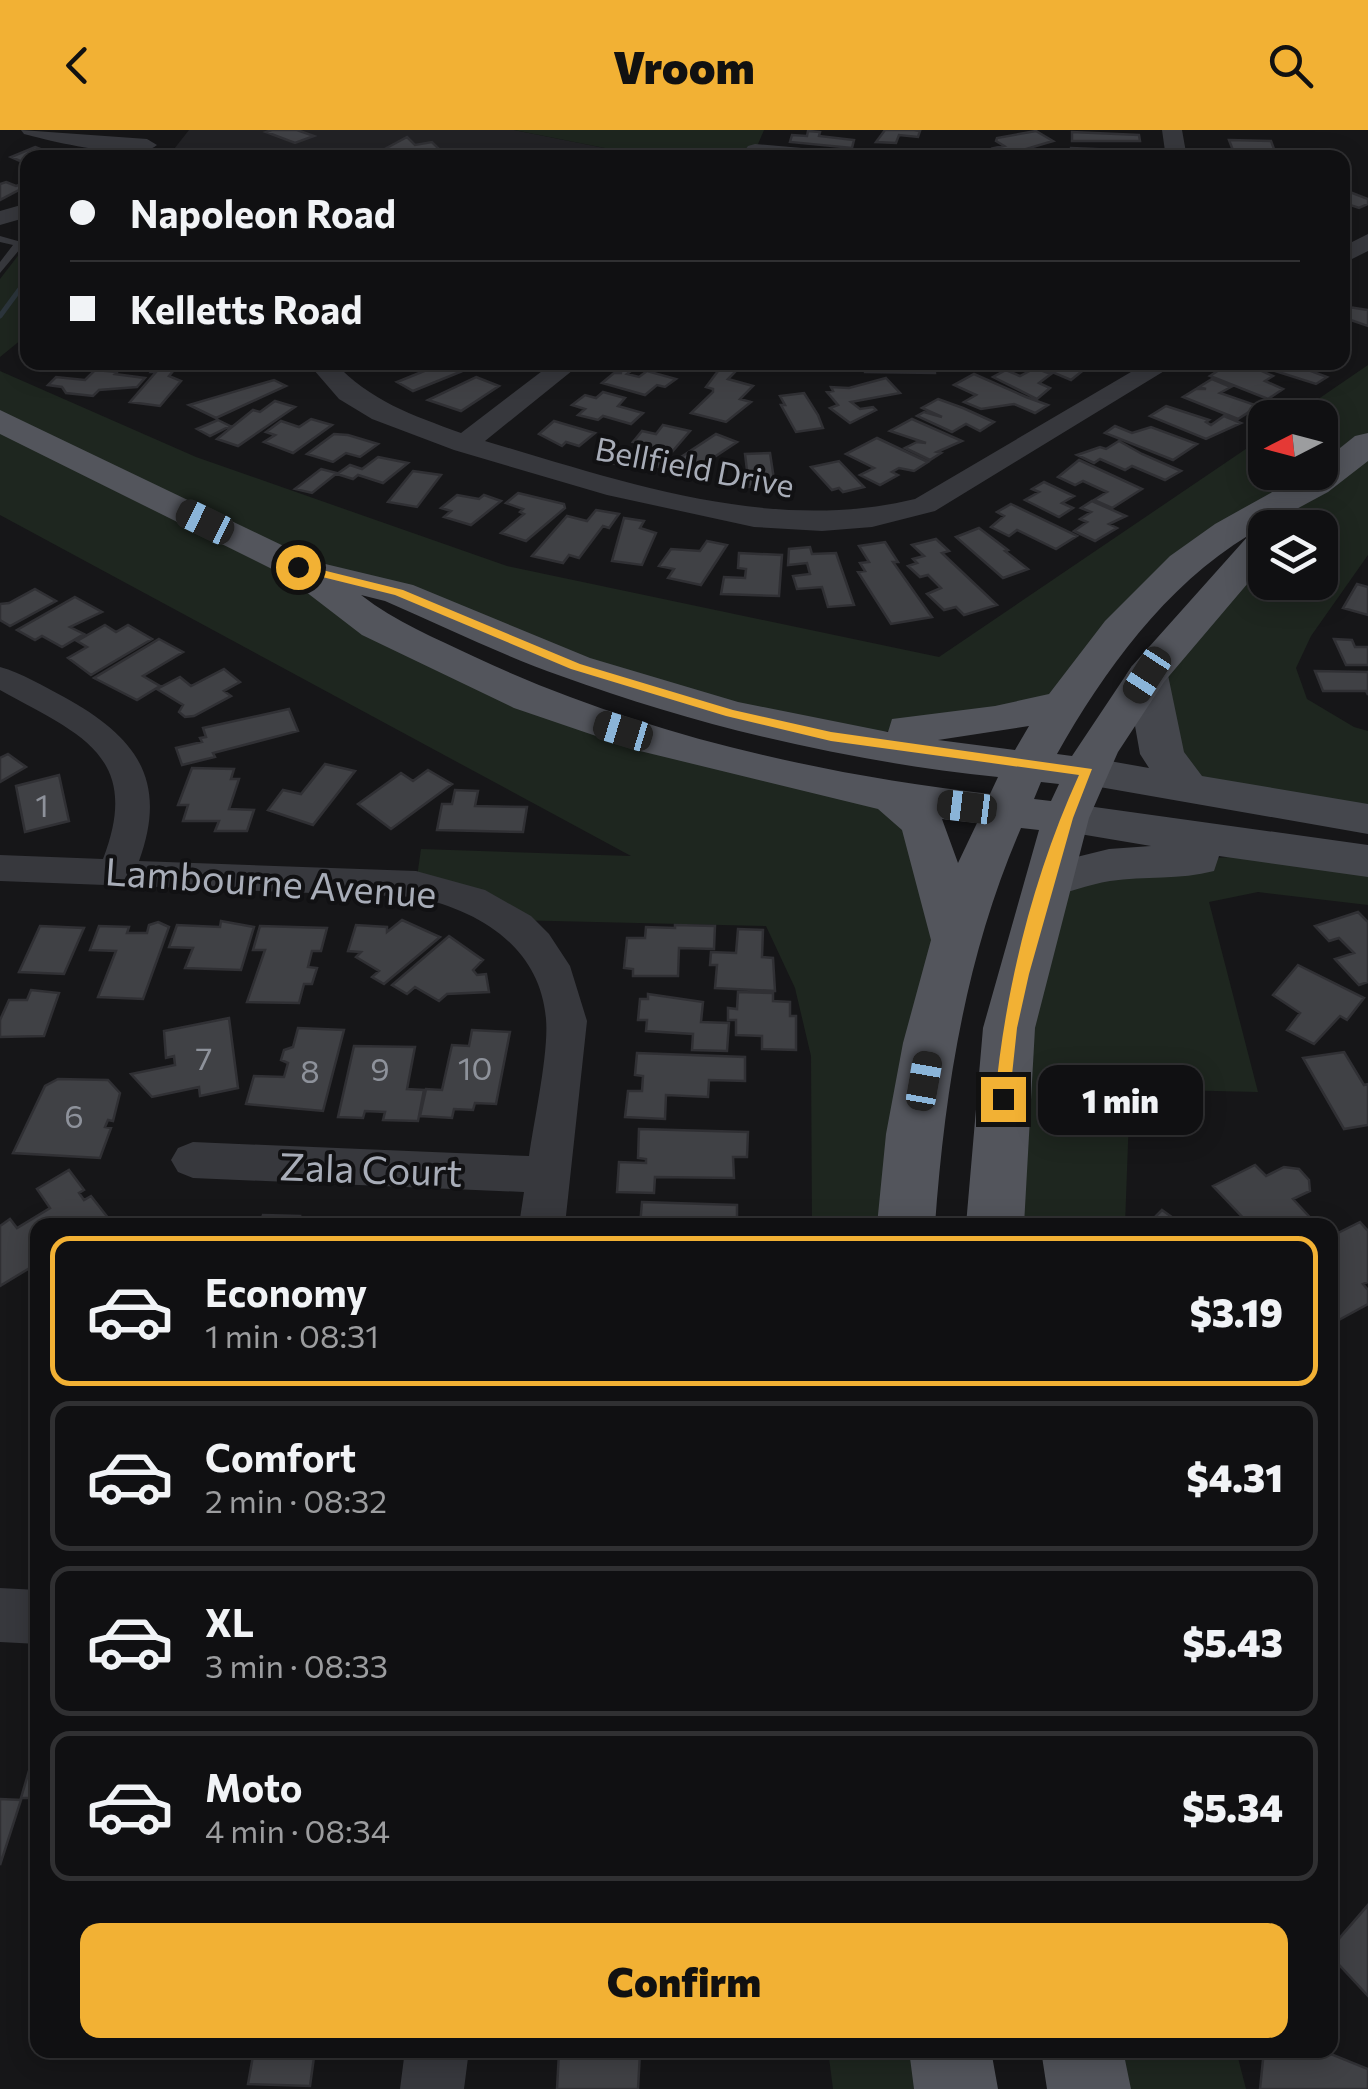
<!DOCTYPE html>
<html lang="en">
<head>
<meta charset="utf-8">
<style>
	body { margin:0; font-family:Commissioner,sans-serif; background:#19191b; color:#f1f3f6; height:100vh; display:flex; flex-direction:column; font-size:38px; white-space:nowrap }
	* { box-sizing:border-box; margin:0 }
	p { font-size:32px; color:#9c9d9f }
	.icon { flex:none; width:55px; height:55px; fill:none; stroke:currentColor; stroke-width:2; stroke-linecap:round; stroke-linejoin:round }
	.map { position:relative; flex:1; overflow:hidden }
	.panel { position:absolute; left:30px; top:1088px; width:1308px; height:840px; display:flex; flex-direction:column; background:#101012; border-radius:20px; box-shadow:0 5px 25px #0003,0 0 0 2px #303032 }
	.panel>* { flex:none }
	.hud { position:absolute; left:20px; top:20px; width:1330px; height:220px; border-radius:20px; box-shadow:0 5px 25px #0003,0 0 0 2px #303032; display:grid; align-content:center; height:220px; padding:0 50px; background:#101012 }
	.needle { width:65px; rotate:264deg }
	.buttons { position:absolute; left:1248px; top:270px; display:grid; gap:20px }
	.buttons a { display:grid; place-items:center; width:90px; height:90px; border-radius:20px; background:#101012; box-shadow:0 5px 25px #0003,0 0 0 2px #303032; font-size:50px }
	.end { position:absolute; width:45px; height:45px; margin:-22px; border:12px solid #f2b134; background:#111; box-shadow:0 0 0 5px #111 }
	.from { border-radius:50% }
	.bubble { position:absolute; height:70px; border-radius:20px; background:#101012; box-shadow:0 5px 25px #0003,0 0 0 2px #303032; font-size:32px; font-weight:800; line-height:70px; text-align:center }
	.car { position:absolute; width:30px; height:60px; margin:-30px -15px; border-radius:12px; box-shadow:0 0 8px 2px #0007; background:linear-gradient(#222 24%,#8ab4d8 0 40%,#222 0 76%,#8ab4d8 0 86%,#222 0) }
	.hud b { display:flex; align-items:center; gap:35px; height:95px; font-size:38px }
	.hud b+b { border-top:2px solid #303032 }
	.hud i { width:25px; height:25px; background:#f1f3f6 }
	ul { padding:18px 0 0; list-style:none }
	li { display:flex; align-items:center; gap:30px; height:150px; margin:0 20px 15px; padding:0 30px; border:5px solid #303032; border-radius:20px }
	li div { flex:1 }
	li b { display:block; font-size:38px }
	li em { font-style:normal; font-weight:800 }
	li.on { border-color:#f2b134 }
	li>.icon { width:90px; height:90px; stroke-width:1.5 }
	.primary-button { display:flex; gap:20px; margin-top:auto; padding:20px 50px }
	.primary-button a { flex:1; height:115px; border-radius:20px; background:#f2b134; color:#111; font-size:40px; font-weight:800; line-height:115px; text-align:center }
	header { display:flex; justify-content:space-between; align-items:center; height:130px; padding:0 50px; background:#f2b134; color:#111; font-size:45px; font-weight:800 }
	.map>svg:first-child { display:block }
	.built { fill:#222225 }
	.green { fill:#1e261f }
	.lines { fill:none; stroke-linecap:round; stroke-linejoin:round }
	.stream { stroke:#2c353c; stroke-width:5 }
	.building { fill:#404145; stroke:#303034; stroke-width:2.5 }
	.service { fill:#37383d; fill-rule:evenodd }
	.minor { fill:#37383d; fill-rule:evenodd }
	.secondary { fill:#45474d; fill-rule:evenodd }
	.primary { fill:#53555c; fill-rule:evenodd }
	.route { fill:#f2b134 }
	.labels { text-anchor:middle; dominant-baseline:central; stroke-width:8; stroke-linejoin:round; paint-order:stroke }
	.far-street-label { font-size:32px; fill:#a8adb8; stroke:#111113 }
	.number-label { font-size:32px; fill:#8e929b }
	.street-label { font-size:38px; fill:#a8adb8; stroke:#111113 }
</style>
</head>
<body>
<header><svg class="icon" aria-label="back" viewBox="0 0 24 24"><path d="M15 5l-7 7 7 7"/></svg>Vroom<svg class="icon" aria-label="search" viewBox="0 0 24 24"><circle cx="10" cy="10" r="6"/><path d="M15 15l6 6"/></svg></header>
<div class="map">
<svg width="1368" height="1959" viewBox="0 0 1368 1959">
	<rect width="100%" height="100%" fill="#161618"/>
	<path class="built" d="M189,0H514L635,24L633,28H167Z"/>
	<path class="green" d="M514,0H764L752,28L635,24Z
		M27,114V205L0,227V149Z
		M1368,235V425L1311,506L1296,538L1307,569L1354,597L1368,601V689L1186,657L1147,545L1265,411V452H1320V398L1278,397L1307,360L1225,402L1061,575L995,590L831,607L301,438L466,542L893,668L955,809L906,1095H812L811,926L795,858L766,796L511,790L416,754L421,719L631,726L0,385V241L196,327L507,436L939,527L1265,306V342H1320V288L1292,287Z
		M1305,722L1368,731V775L1258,762L1209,772L1258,962L1130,959L1125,1095H995L1049,750L1109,735Z
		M828,1920H950L956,1959H833Z
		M1082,1920H1236L1246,1959H1089Z"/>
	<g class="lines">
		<path class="stream" d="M0,186L28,148"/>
	</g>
	<path class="building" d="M272,0H297L314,6L295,13L266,2Z
		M885,0H914L920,1L918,7L899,5L896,13L876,12Z
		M808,1L820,2L819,6L854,10L852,18L790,12L792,5L807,6Z
		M1036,1L1053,11L1006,25L994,18L1004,16L996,11L997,8Z
		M1072,2L1139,5L1140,11H1072Z
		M407,7L415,15L432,12L448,28H368Z
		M1229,10L1271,11L1274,19L1234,23Z
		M35,17L48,22L43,24L63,28L20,31L11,27Z
		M1071,18L1140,21L1141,28H1070Z
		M6,52L16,56L25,53L28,60L21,59L0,70V54Z
		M1342,59L1368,69V74L1359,78L1347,74L1342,70Z
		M1342,176L1368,180V196L1342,187Z
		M159,232L179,234L169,246L181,251L160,276L130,272L156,242H151Z
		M622,232L636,237L627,244L639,247L647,241L676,249L665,257L657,255L645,265L602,253L614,243H622L610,240Z
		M864,232H934L935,243L865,242Z
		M1036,232H1088L1091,234L1071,250L1033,234Z
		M1231,232H1242L1273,246L1265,251L1283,259L1268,269L1210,246Z
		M1247,232H1313L1317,234L1308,240L1327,247L1316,254Z
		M444,233L460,242L413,261L397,252Z
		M721,237L736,241L728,249L753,256L740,269L751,272L726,292L691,283L713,262V259L706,257Z
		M1035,238L1051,244L1039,253L1050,258L1037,269L993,247L1006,240L1020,246Z
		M95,240L117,242L115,244L145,248L137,257L99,260L93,266L66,263L62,257L48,255L56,247L85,250Z
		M974,244L1026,267L1048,275L1035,283L1014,274L981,279L964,272L976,265L954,255Z
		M476,247L499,256L461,281L428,270Z
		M886,248L900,263L851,272L860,279L873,277L876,280L850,293L830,278L838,275L827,262L833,261L831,257L849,258Z
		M1212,249L1231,257L1220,263L1258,276L1238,289L1183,267L1196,259H1206L1199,257Z
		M274,250L286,256L216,288L189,275Z
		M603,262L625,268L618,276L643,283L631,294L603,286L598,290L578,285L585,279L572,275L585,265L596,268Z
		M804,263L818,285L823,298L796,302L781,275H785L780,266Z
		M938,269L963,278L994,292L980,301L966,294L952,302L917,286L924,282L942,287L922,278Z
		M275,271L295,277L238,316L217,309L253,280L260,282Z
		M1166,276L1209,290L1206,292L1211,295L1224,286L1241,293L1206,309L1150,286Z
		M311,289L332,295L293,323L264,312L275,305L266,302L281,291L299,297Z
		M912,289L962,311L937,322L941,323L930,330L905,318L917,312L926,313L890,301Z
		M218,290L230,296L210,306L197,299Z
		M554,291L595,303L579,316L566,312L562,316L539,304Z
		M663,295L690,301L659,337L645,334L642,332L645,329L636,327L644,314L633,312L642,301L656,304Z
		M1115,296L1132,303L1151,297L1197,314L1173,330L1105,303Z
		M334,304L348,305L378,314L360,327L346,323L333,332L307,324Z
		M716,304L737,312L693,341L672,333Z
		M877,308L928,332L914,341L899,338L892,342L898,345L880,355L860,345L874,338L846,324Z
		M1119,311L1142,324L1181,341L1165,350L1132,336L1125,340L1100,329L1094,333L1077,325L1100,317L1106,319Z
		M615,316L627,319L623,324L629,325L620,335L600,330Z
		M770,323L775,356L749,357L745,324Z
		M378,327L408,333L383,353L358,345L353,349L337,344L350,335L362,339Z
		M1079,330L1142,359L1112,378L1094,370L1107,362L1083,351L1075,355L1058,347Z
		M839,331L864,357L843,362L839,358L832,360L811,337Z
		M321,339L337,343L312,363L295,359Z
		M413,341L441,345L417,377L388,372Z
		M1044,352L1074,366L1062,373L1073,378L1059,387L1025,370L1039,362L1032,359Z
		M518,363L564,374L565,378L526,411L501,403L524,384L520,382L523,379L506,373Z
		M457,365L479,369L484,365L501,371L471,395L444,387L451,381L441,378Z
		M1092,371L1126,386L1109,394L1117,398L1095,411L1074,401L1087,392L1080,389L1091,382L1081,378Z
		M1011,374L1077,406L1056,419L1017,400L1009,406L991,397L1004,386L997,382Z
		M596,380L619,384L609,398L603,396L579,428L569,425L563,433L532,426L567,386L587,391Z
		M624,388L644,391L640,398L656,403L642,435L612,431Z
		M979,398L1008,420L1005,421L1028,439L1003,448L956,407Z
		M936,409L949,421L942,423L997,475L964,485L956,477L944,480L927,464L941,458L928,445L920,447L908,436L917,433L913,429L924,426L912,415Z
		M707,411L727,415L701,455L668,448L674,439L659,436L671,419L700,421Z
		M885,412L898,432H893L932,487L891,494L858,442L865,441L860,433L869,432L859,416Z
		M810,417L812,424L836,423L854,475L828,477L822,457L797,459L793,446L810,444L807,433L788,435L789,419Z
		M739,423L782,425L779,466L721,464L724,447L745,448L746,439L738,438Z
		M1357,454L1368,457V485L1343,478Z
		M35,459L56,471L10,496L0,490V474L9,473Z
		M75,467L102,482L70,497L84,504L62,517L42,506L35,510L17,500Z
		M105,495L116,502L128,495L152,509L91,545L68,528L87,517L77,511Z
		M159,509L183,522L143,546L160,556L137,570L94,548Z
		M1334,509L1352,510L1355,517H1368V535H1346Z
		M224,539L240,552L224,561L231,566L194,586L185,587L179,582L183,575L157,559L180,547L191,556Z
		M1315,541L1368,542V565L1366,561H1323Z
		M289,579L298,601L213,623L215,627L182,635L176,618L202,612L200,608L206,607L203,598Z
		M8,624L26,637L0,652V628Z
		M325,634L355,641L313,695L268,680L283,660L301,664Z
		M192,638L234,639L231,649H239L229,679L254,680L247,701H215L219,691H183L188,675H178Z
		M428,640L452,654L391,699L358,674L401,643L413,651Z
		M59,645L69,691L25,702L16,656Z
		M455,660L478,661L475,676L527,677L523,702L437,700L442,674H452Z
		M1358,782L1368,792V852L1359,855L1335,829L1354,823L1339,808L1329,811L1315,796Z
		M402,790L440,807L384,854L372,847L379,841L356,827L361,822L348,821L356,795L387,797V802Z
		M221,791L254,797L241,840L185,838L193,818L169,817L177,795L220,797Z
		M158,792L169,797L143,869L98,867L116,821L90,820L99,796L129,797L127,803H147L149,795Z
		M675,795L715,796L714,819L679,818L678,846H633V839L624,838L627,808H645L646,797L675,798Z
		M40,796L84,798L64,844L19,842Z
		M260,796L327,798L321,821H312L308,837L317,838L312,854H304L299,873L247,872L265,820H253Z
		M738,799L763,800L762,827L773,828L775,861L715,858L717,835H710L711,822L736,823Z
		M449,806L483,830L473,840L477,845L486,844L489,862L447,864L439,871L415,857L407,864L392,855Z
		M1298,835L1364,868L1347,890L1340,886L1314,914L1287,900L1300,883L1273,865Z
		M31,860L59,863L44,906L0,907V890L9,870H27Z
		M738,862L773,863V871L790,872V886H796V920L762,919V906L736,905V890H728V878L737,879Z
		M648,864L703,872L701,892L729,893L727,921L692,920L693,904L646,901L647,890H638L640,869H648Z
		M229,888L238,958L200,966L199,957L152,967L131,944L175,935L174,926L166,928L164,901Z
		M298,898L344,900L323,981L246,974L254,946L284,947L288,933L281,930L284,920L293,917Z
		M472,900L510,902L496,974L475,973L473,980L454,979L452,988L420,986L426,959L442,960L452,915L469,916Z
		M354,916L415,917L407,959L424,960L418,991L383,990L385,982L365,981L363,988L338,987Z
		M1344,922L1364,955L1368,954V995L1344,999L1303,928Z
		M637,923L745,927V951L709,950L708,967L666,965L665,989L625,987L628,961H642L643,946L635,945Z
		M58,949L108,950L120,963L113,991L108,990L105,997L111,998L100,1028L13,1023L45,956Z
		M639,999L748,1002L747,1027H733L734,1048L655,1047L654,1063L617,1062L619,1032L646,1033V1029L638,1028Z
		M1255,1035L1266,1046L1284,1037L1299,1039L1309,1050L1310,1061L1293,1069L1317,1095H1250L1213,1056Z
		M69,1040L84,1060L79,1063L84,1070L91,1066L109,1089L100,1095H38V1133L0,1156V1096L10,1089L17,1098L50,1078L37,1059Z
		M642,1072L737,1075V1095H640Z
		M1162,1080L1183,1095H1147Z
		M263,1085L300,1086L298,1095H260Z
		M308,1089L395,1093L306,1095Z
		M1360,1092L1368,1101V1152L1363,1154L1368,1160V1174L1337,1191L1330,1183V1107Z
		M38,1610V1668H21Z
		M0,1669L21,1670L0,1735Z
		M1368,1775V1866L1330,1825V1819Z
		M254,1920H315L310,1956L248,1954Z
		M577,1920H672L671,1924L640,1923L638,1959H557L559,1922L577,1924Z
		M1264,1920H1321L1368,1939V1959H1260Z"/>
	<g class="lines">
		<path class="service" d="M0,106L25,113L0,143V132L13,115L0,112Z"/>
		<path class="minor" d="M21,0L147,9L157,15C137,33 51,11 24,4Z
			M1162,0H1182L1187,28H1166Z
			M755,14L848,22L858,28L748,24L745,20L748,16Z
			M946,21L956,27L934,28Z
			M28,73V87L0,95V81Z
			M1368,104V121L1342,134V117Z
			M307,232H334C370,271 412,285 461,303L554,232H583L485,311C624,352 770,404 915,369L1148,232H1179L935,381L872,397L822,401L754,397L607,365L454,320L372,289L339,269Z
			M0,537C22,543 43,556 64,567C135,606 169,649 139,731L416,741L485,760L531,786L549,804L570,836L587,891L565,1095H519L524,1062L193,1048L178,1042L171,1030L178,1018L193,1012L529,1026C534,990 549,922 546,889C540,817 480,781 416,767L0,751V725L103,729C143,625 79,604 0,560Z
			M0,1458L38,1460V1514L0,1512Z
			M405,1920H469L464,1959H400Z"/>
		<path class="secondary" d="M1147,532L1162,536L1168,545L1184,622L1202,646L1368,674V704L1071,652L1064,642L1071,632L1087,627L1149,638L1140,624L1126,545L1132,536Z
			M1066,673L1368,715V747L1219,726L1214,741C1180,750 1145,746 1110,751C1082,755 1059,770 1032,762L1025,750L1032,738L1109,719L1151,716L1050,699L1043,688L1050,677Z"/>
		<path class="primary" d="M0,280L317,432L413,455L590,528L738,572L888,602L892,589L995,576L1049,564L1105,491L1170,426L1215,394L1308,342H1320V334L1355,306L1368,303V331L1328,362L1254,402L1265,399V433L1164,552L1118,622L1089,688L1035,898L1024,1095H966L983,898L1039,700L1021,698C966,825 945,958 935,1095H877L886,1004L903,913L931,810L902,700L878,679L640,621L514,578L362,505L284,445L0,304ZM1249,405L1132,536L1072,626L1057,624C1104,541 1165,456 1249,405ZM361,465L385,471C443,496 501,525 561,546C700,597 851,632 998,647L990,664C815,644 635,602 475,527C435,508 396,492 361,465ZM1029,596L1015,620L938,610ZM1041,652L1059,654L1051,671L1034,669ZM942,689L977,693L958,733Z
			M909,1920H991L998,1959H914Z
			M1041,1920H1123L1131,1959H1047Z"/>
	</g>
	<path class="route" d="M298,434L403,460L580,534L733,580L831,602L1092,639L1073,688L1029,844L1017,898L1009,973L1003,975L995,969C1005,859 1033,746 1079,645L831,611L726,586L571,539L395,465L294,440Z"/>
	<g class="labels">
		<g class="far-street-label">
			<text transform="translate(695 336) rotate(11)">Bellfield Drive</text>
		</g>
		<g class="number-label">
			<text x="42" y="674">1</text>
			<text x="204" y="927">7</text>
			<text x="475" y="937">10</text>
			<text x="380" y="938">9</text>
			<text x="310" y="940">8</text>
			<text x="74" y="985">6</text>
		</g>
		<g class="street-label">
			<text transform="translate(271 751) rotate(4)">Lambourne Avenue</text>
			<text transform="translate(371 1038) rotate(2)">Zala Court</text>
		</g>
	</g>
</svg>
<div class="buttons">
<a><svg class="needle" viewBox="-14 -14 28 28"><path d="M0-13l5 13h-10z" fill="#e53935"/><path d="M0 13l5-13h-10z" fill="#9c9d9f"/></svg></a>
<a><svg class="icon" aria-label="layers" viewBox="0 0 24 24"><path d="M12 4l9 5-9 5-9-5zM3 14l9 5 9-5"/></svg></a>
</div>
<i class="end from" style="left:298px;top:437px"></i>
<i class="end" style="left:1003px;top:969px"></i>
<div class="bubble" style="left:1038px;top:935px;width:165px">1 min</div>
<i class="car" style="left:205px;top:392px;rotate:296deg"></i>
<i class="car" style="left:1147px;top:545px;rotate:213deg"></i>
<i class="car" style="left:623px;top:601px;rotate:287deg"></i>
<i class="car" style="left:967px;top:677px;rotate:277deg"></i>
<i class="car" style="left:924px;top:951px;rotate:10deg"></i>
<div class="hud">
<b><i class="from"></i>Napoleon Road</b>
<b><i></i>Kelletts Road</b>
</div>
<section class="panel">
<ul>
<li class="on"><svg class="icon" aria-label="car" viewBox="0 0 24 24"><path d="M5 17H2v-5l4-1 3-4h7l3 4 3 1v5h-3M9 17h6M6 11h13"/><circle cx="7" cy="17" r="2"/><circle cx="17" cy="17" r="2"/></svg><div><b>Economy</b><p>1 min · 08:31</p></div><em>$3.19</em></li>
<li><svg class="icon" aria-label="car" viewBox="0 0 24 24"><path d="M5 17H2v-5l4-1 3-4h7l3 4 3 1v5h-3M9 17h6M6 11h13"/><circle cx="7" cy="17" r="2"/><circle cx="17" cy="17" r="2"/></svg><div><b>Comfort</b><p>2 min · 08:32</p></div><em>$4.31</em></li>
<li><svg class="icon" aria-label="car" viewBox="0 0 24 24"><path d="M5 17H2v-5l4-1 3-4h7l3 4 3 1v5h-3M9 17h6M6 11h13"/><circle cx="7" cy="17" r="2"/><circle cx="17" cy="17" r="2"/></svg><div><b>XL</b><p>3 min · 08:33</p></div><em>$5.43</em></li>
<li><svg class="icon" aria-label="car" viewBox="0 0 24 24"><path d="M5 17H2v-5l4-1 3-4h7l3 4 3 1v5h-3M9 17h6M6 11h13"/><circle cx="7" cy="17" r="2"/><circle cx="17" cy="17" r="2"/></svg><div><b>Moto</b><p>4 min · 08:34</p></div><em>$5.34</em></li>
</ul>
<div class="primary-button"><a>Confirm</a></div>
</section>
</div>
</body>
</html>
